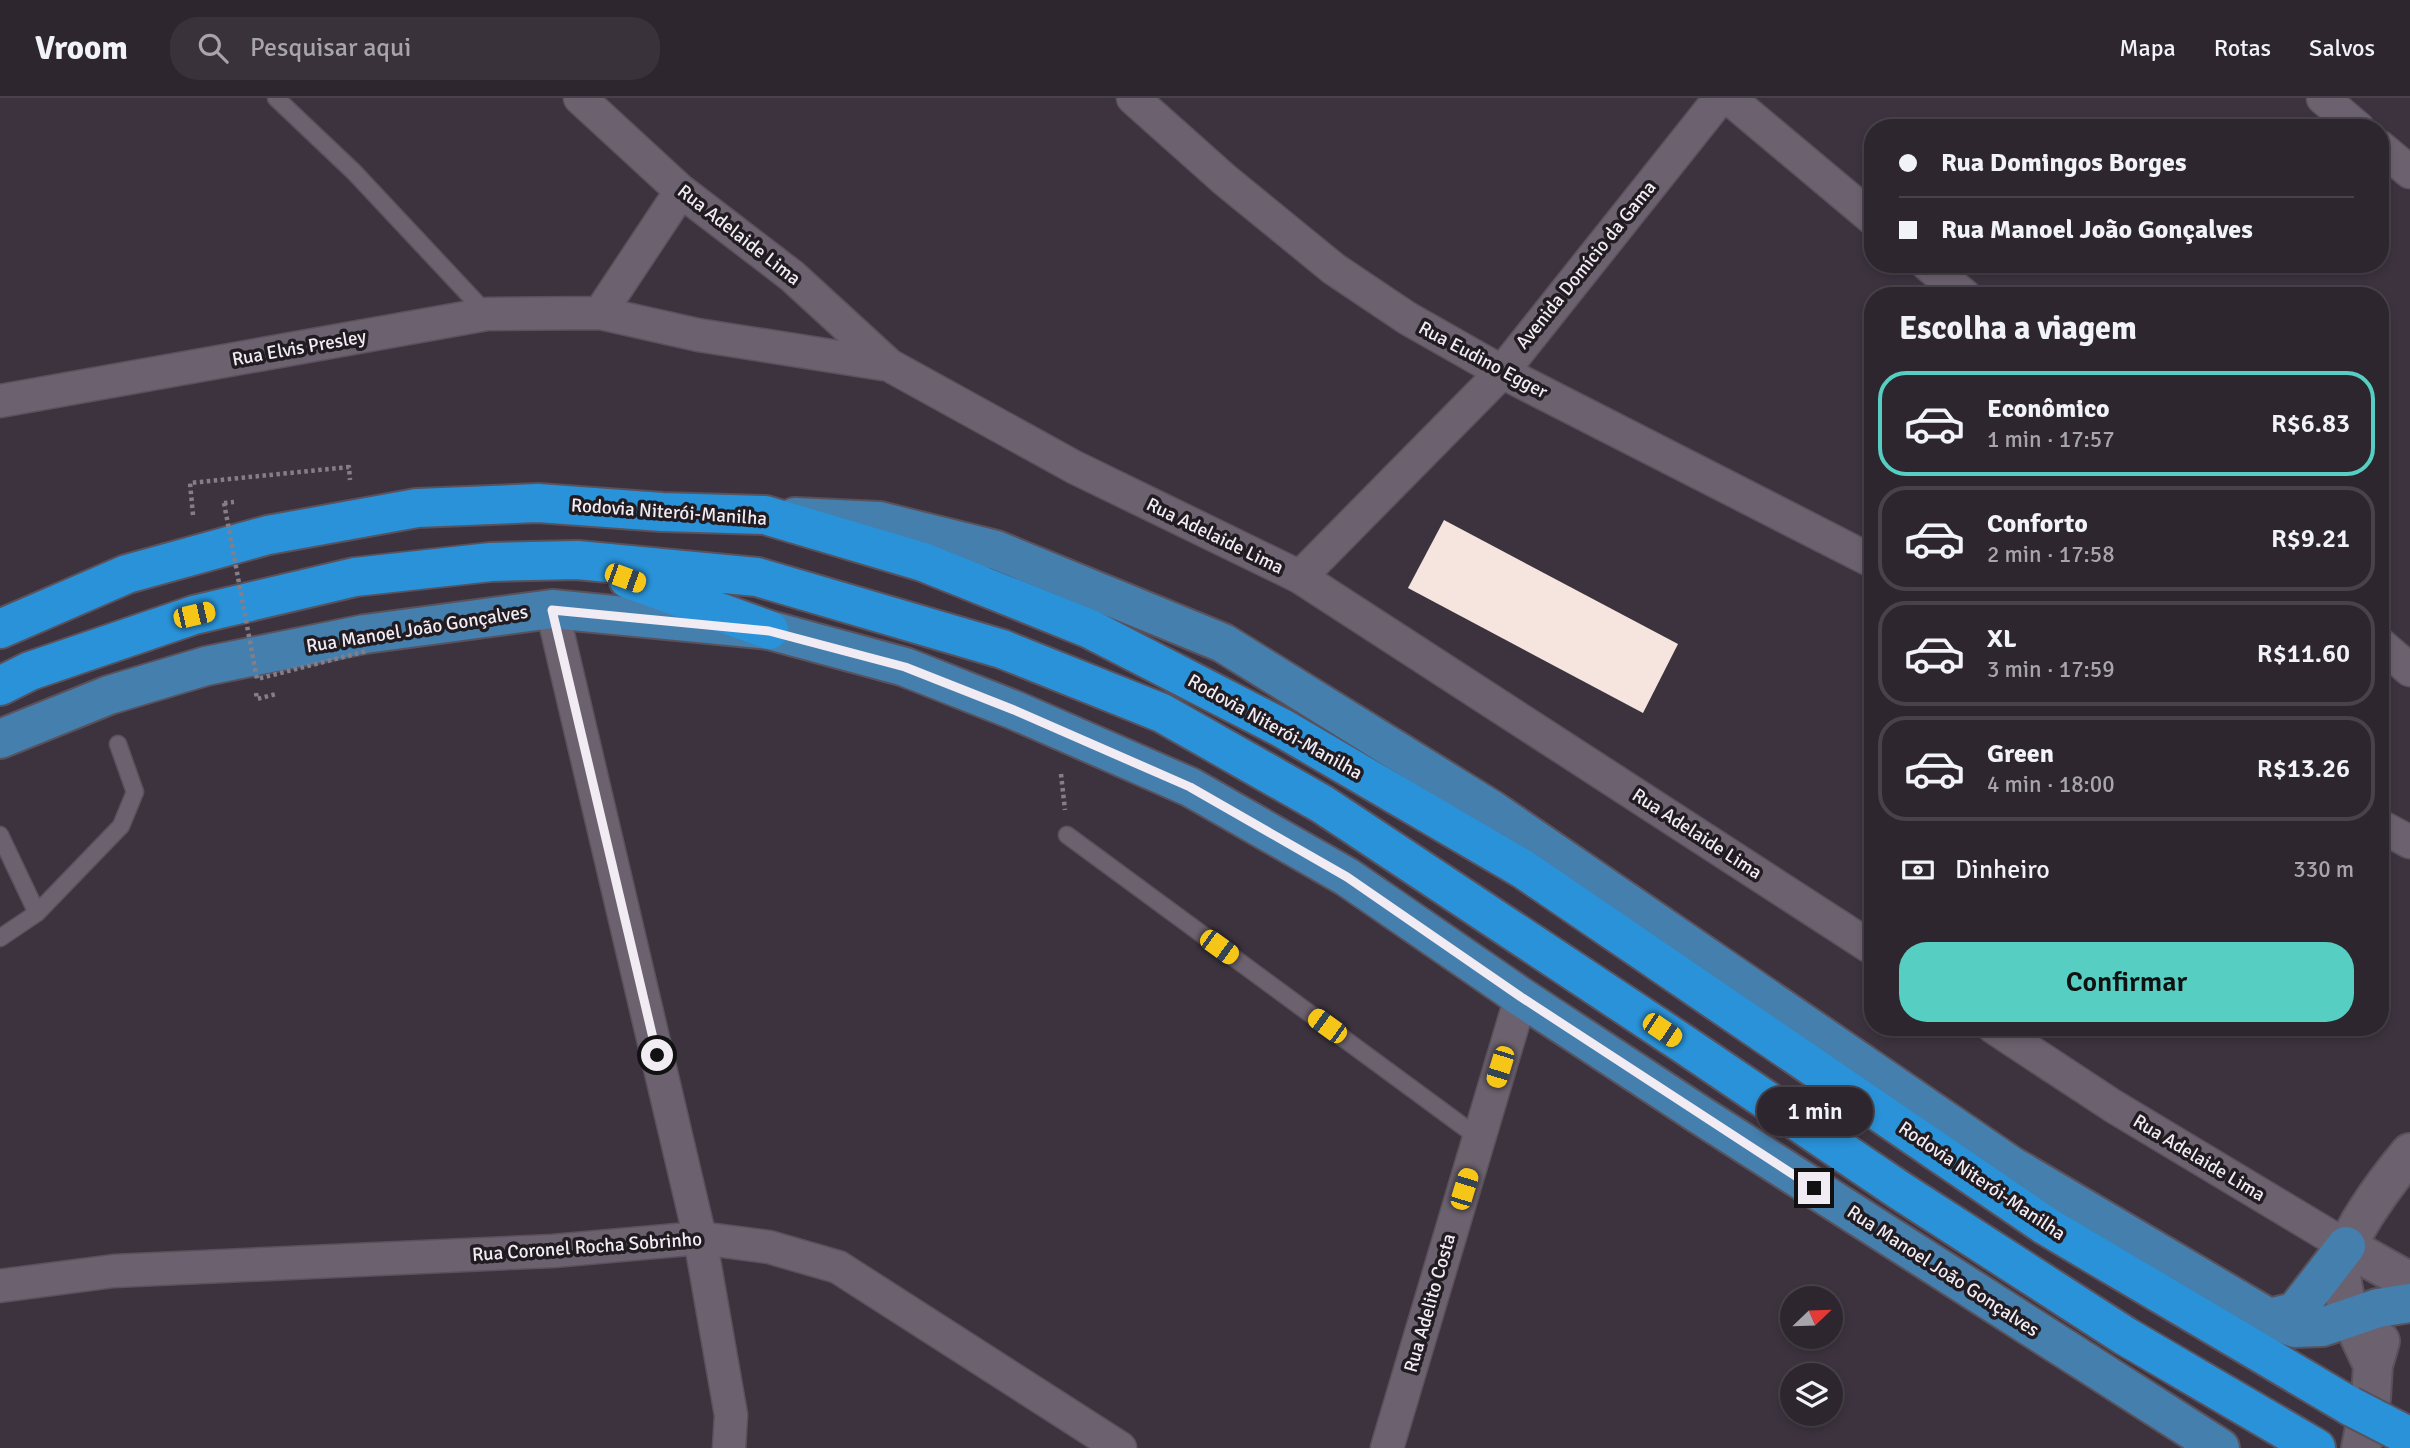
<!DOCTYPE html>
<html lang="pt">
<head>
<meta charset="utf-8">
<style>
	body { margin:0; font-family:Signika,sans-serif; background:#39323a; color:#f1f3f6; height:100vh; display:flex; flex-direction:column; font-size:26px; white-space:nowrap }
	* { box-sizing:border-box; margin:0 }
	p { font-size:23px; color:#a7a5aa }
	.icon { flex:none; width:38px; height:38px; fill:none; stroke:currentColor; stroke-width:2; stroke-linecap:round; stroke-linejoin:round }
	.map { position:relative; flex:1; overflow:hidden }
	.sheet { position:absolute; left:1864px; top:189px; width:525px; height:749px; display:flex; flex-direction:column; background:#2d262e; border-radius:28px; box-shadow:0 4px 10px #0003,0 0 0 2px #48434a }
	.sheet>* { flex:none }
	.hud { position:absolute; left:1864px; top:21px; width:525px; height:154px; border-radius:28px; box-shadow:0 4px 10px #0003,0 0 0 2px #48434a; display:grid; align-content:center; height:154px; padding:0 35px; background:#2d262e }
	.needle { width:46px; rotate:67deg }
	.fabs { position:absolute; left:1780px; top:1188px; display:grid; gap:14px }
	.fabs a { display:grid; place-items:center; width:63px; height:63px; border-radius:50%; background:#2d262e; box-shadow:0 4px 10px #0003,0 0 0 2px #48434a; font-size:35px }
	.end { position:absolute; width:32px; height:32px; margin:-16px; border:9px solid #f1ebf3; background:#111; box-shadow:0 0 0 4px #111 }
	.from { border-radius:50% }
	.bubble { position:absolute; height:49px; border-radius:24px; background:#2d262e; box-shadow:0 4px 10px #0003,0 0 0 2px #48434a; font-size:23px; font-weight:600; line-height:49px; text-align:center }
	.car { position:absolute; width:21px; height:42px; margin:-21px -10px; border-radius:9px; box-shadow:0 0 5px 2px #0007; background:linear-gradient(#f5c518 24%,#345 0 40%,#f5c518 0 76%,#345 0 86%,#f5c518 0) }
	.hud b { display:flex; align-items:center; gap:24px; height:66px; font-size:26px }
	.hud b+b { border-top:2px solid #48434a }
	.hud i { width:18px; height:18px; background:#f1f3f6 }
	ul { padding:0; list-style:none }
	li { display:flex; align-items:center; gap:21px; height:105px; margin:0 14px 10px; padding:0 21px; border:4px solid #48434a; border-radius:28px }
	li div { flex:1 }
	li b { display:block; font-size:26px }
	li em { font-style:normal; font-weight:600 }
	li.selected { border-color:#56cec2 }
	li>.icon { width:63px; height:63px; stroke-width:1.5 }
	h2 { padding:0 35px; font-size:32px; line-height:84px }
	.pay { display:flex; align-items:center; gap:18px; height:77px; padding:0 35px; font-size:26px }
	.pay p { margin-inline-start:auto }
	.cta { display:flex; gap:14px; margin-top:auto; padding:14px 35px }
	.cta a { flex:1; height:80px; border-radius:28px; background:#56cec2; color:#111; font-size:28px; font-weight:600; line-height:80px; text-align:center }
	header { display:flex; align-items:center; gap:42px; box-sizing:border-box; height:98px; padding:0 35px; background:#2d262e; border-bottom:2px solid #48434a }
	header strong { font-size:33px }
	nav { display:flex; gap:38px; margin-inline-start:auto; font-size:24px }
	.search { width:490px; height:63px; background:#39323a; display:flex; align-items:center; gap:18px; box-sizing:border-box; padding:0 24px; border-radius:28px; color:#a7a5aa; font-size:26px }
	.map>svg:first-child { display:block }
	.building { fill:#f5e5de }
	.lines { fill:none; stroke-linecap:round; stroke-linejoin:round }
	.lane-casing { stroke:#59515b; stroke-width:19 }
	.street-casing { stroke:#59515b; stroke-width:35 }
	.secondary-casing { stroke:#59515b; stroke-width:42 }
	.primary-casing { stroke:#59515b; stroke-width:42 }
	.highway-casing { stroke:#59515b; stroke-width:42 }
	.path { stroke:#857e87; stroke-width:4.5; stroke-dasharray:3.5 3.5; stroke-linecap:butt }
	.lane { stroke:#6c626f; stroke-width:16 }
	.street { stroke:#6c626f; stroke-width:32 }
	.secondary { stroke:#6c626f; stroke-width:38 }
	.primary { stroke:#447fae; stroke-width:38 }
	.highway { stroke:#2a92d8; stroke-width:38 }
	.highway-bridge-casing { stroke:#59515b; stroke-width:42; stroke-linecap:butt }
	.path-bridge { stroke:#857e87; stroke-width:4.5; stroke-dasharray:3.5 3.5; stroke-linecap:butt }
	.highway-bridge { stroke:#2a92d8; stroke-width:38 }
	.route { stroke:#f1ebf3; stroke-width:9 }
	.labels { text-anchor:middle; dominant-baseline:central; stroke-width:7; stroke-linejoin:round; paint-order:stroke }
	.street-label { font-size:19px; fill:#f1ebf3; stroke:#211c21 }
</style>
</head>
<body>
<header>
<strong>Vroom</strong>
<div class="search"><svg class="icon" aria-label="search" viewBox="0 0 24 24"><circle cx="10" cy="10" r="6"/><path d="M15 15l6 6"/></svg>Pesquisar aqui</div>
<nav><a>Mapa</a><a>Rotas</a><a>Salvos</a></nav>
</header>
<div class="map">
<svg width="2410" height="1350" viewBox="0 0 2410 1350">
	<rect width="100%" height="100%" fill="#3c333e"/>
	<path class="building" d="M1444,422L1678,546L1643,615L1408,490Z"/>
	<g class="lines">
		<g class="lane-casing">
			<path id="lane" d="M276,0L354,74L487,216
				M0,737L37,815
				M1067,737L1479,1040
				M0,840L37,815L121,728L135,694L118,646"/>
		</g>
		<g class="street-casing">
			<path id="street" d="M580,0L681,93L792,178L889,267L1074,369L1300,479L1872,850
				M1133,0L1225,82L1334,171L1407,220L1502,274L1872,463
				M1729,0L1872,120
				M2323,0L2358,30
				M2380,49L2410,74
				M1927,166L1965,198
				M600,215L681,93
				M0,303L487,216L600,215L698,237L889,267
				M1300,479L1502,274L1720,0
				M552,511L700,1140L731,1317L729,1350
				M2380,546L2410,572
				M2380,728L2410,744
				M1993,929L2113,1008L2346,1148
				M0,1188L114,1173L553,1153L700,1140L769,1149L838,1169L1120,1350
				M1387,1350L1521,899"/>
		</g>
		<g class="secondary-casing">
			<path id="secondary" d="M2346,1148L2410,1184
				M2373,1267C2360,1239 2343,1208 2341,1176C2340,1143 2389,1080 2410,1055
				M2361,1350L2371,1300L2373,1267L2380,1243"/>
		</g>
		<g class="primary-casing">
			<path id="primary" d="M795,419L879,423L996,452L1223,545L1492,712L2010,1067L2269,1220L2295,1230L2322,1229L2378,1210L2410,1205
				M0,641L109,597L206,568L365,536L552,511L769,532L905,569L1014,612L1190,689L1347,779L1521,899L1700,1017L2220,1350
				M2269,1220L2295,1214L2346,1148"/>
		</g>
		<g class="highway-casing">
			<path id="highway" d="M628,481L769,532
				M0,531L127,476L268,437L417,410L538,405L662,414L765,417L923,464L1090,531L1282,630L1523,771L2046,1128L2350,1308
				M0,588L30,573L194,517L355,479L491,464L577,462L757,479L1002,551L1162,615L1322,706L1685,947L1899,1092L2125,1238L2316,1350"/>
		</g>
		<path class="path" d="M224,405L234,404
			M193,417L190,385L349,369L350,382
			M256,595L257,601L276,596
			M1061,676L1065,712"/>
		<use href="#lane" class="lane"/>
		<use href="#street" class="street"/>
		<use href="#secondary" class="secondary"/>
		<use href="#primary" class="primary"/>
		<use href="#highway" class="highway"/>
		<g class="highway-bridge-casing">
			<path id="highway-bridge" d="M2350,1308L2410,1339"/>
		</g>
		<path class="path-bridge" d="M224,405L257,581L367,553"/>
		<use href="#highway-bridge" class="highway-bridge"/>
	</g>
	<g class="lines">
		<path class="route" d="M657,957L552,512L769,533L905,569L1014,612L1190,689L1347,779L1521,899L1814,1090"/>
	</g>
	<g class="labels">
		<g class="street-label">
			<text transform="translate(739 137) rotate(38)">Rua Adelaide Lima</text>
			<text transform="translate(1586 167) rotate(-51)">Avenida Domício da Gama</text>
			<text transform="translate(299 250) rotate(-10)">Rua Elvis Presley</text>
			<text transform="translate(1483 262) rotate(28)">Rua Eudino Egger</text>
			<text transform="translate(669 414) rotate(4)">Rodovia Niterói-Manilha</text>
			<text transform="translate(1215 438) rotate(26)">Rua Adelaide Lima</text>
			<text transform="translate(417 531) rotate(-9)">Rua Manoel João Gonçalves</text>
			<text transform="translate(1275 629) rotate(29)">Rodovia Niterói-Manilha</text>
			<text transform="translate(1697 736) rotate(33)">Rua Adelaide Lima</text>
			<text transform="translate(2199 1060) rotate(31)">Rua Adelaide Lima</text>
			<text transform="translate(1982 1083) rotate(34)">Rodovia Niterói-Manilha</text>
			<text transform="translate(587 1149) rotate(-4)">Rua Coronel Rocha Sobrinho</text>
			<text transform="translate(1943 1173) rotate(33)">Rua Manoel João Gonçalves</text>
			<text transform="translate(1430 1205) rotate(-74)">Rua Adelito Costa</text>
		</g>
	</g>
</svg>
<div class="fabs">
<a><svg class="needle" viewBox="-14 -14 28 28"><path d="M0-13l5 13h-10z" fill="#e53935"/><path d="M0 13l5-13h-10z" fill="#a7a5aa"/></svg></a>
<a><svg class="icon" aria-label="layers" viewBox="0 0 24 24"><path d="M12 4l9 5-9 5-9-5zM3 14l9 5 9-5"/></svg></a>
</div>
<i class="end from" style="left:657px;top:957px"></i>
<i class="end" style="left:1814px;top:1090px"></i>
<div class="bubble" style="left:1757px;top:989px;width:116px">1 min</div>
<i class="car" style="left:625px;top:480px;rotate:110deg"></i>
<i class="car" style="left:194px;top:517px;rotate:77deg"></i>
<i class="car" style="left:1219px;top:849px;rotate:126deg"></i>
<i class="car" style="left:1327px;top:928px;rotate:306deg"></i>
<i class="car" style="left:1662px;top:932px;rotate:124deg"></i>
<i class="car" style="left:1500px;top:969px;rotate:197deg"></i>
<i class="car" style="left:1464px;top:1091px;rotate:17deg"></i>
<div class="hud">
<b><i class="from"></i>Rua Domingos Borges</b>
<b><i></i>Rua Manoel João Gonçalves</b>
</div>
<section class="sheet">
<h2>Escolha a viagem</h2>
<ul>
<li class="selected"><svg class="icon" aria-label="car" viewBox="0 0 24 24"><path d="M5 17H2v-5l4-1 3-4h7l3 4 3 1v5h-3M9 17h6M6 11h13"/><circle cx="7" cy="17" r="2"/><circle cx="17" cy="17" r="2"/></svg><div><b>Econômico</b><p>1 min · 17:57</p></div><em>R$6.83</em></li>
<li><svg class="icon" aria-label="car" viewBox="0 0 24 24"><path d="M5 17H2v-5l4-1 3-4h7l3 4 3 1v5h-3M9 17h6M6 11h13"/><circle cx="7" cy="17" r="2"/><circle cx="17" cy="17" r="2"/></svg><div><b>Conforto</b><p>2 min · 17:58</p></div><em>R$9.21</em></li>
<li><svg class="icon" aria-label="car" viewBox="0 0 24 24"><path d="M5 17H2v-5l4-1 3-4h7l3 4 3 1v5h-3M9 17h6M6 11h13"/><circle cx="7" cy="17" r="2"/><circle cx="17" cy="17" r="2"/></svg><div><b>XL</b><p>3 min · 17:59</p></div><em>R$11.60</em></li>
<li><svg class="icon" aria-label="car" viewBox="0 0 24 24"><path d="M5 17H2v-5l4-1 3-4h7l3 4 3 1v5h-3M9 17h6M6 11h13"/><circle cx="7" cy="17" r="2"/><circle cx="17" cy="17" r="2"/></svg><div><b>Green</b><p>4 min · 18:00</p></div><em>R$13.26</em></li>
</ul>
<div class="pay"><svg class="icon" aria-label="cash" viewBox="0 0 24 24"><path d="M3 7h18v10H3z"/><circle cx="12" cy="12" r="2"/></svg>Dinheiro<p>330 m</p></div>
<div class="cta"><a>Confirmar</a></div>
</section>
</div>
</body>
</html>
